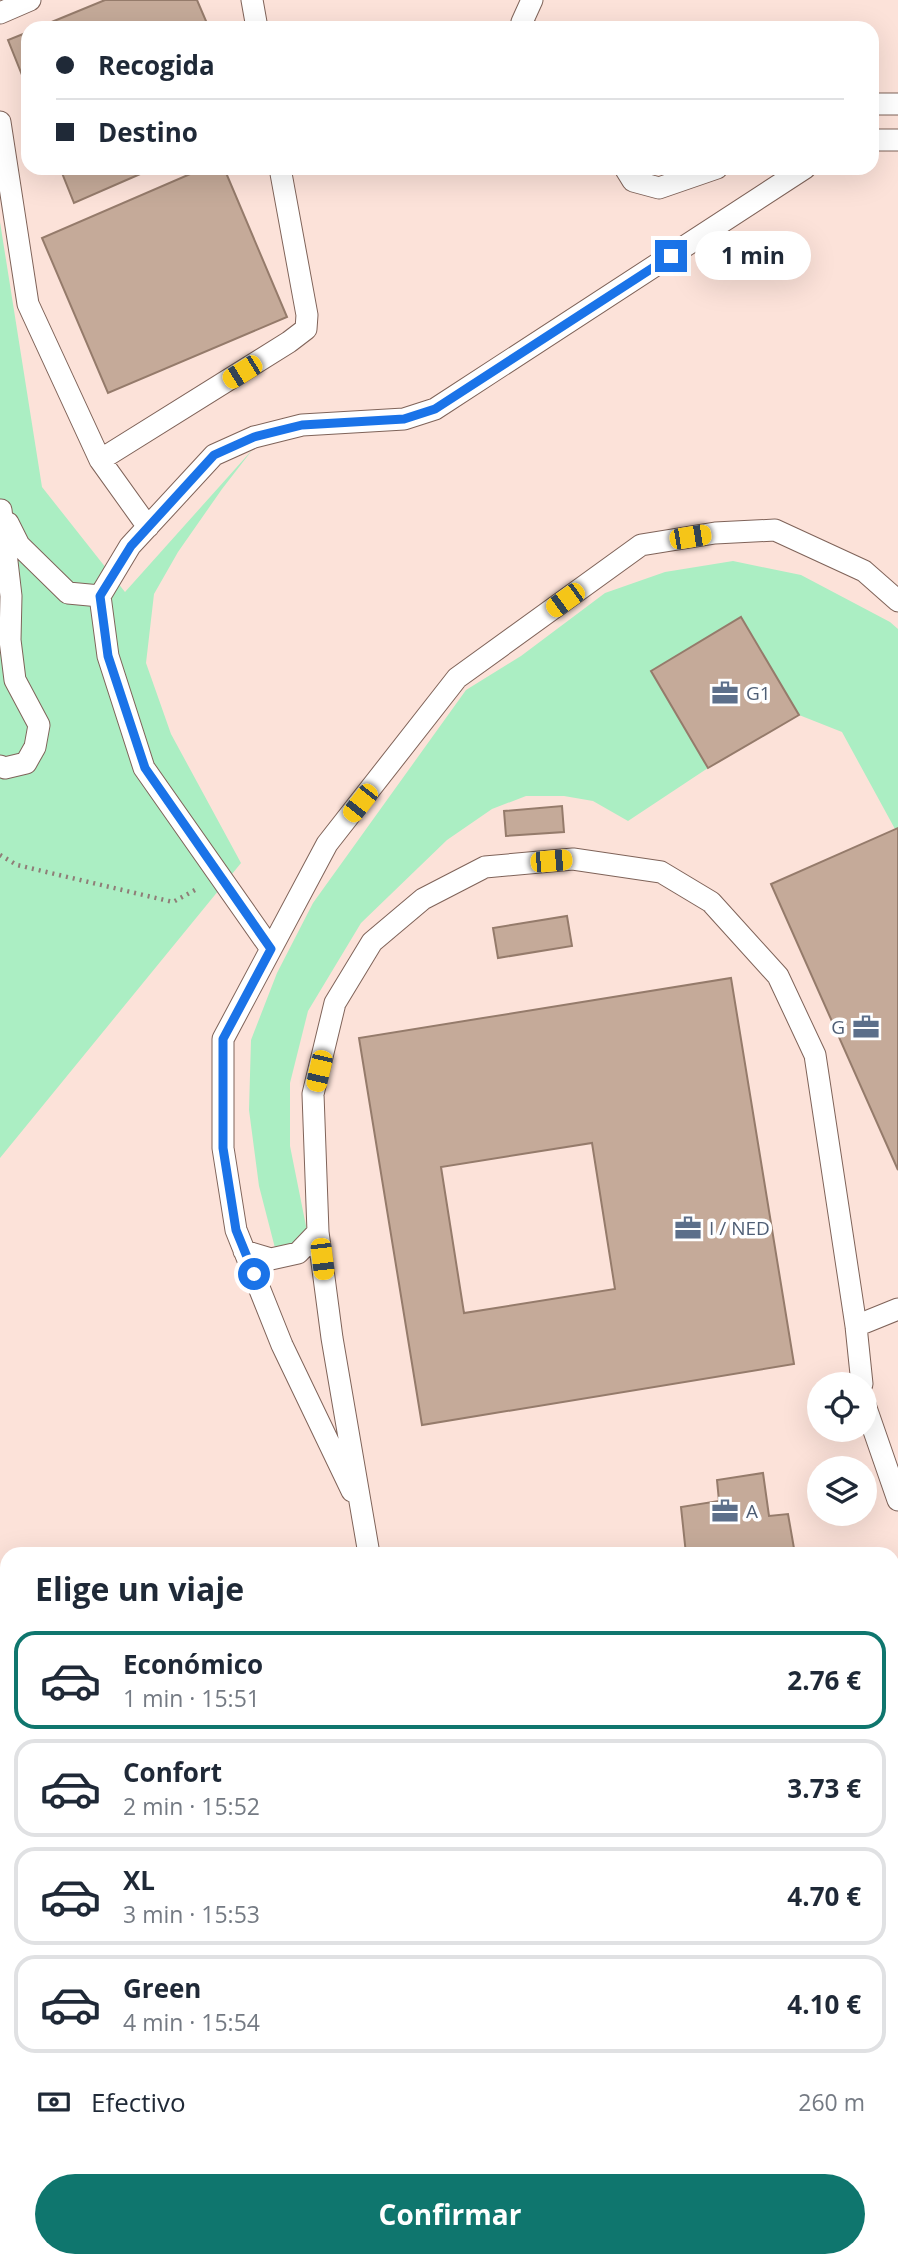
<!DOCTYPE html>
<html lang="es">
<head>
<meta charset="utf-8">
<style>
	body { margin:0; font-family:"Open Sans",sans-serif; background:#f6f6f7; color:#1f2937; height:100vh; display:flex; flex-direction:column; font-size:26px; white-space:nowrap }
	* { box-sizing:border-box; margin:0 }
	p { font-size:23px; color:#747a83 }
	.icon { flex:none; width:38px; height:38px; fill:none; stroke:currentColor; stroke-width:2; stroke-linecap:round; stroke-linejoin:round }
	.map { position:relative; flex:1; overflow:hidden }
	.panel { position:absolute; left:0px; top:1547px; width:900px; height:721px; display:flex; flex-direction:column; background:#fff; border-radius:21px 21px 0 0; box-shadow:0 7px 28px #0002 }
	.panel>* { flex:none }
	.top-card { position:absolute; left:21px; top:21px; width:858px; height:154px; border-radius:21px; box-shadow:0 7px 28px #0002; display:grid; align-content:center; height:154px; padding:0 35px; background:#fff }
	.fabs { position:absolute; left:807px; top:1372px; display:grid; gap:14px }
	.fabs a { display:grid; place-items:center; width:70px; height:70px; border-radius:50%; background:#fff; box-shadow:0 7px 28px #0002; font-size:35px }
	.end { position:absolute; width:32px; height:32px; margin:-16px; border:9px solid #1a73e8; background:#fff; box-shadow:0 0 0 4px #fff }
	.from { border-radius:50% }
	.bubble { position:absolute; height:49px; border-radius:24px; background:#fff; box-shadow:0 7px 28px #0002; font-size:23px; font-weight:700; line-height:49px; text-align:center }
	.car { position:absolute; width:21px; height:42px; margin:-21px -10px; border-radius:9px; box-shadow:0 0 5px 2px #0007; background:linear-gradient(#f5c518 24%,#345 0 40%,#f5c518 0 76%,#345 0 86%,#f5c518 0) }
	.top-card b { display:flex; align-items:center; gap:24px; height:66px; font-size:26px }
	.top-card b+b { border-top:2px solid #e0e1e3 }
	.top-card i { width:18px; height:18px; background:#1f2937 }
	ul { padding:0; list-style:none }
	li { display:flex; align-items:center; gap:21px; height:98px; margin:0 14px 10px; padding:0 21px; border:4px solid #e0e1e3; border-radius:21px }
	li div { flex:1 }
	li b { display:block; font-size:26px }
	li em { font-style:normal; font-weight:700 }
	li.on { border-color:#0f766e }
	li>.icon { width:63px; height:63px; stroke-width:1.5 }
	h2 { padding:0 35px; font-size:32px; line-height:84px }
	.pay { display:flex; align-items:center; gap:18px; height:77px; padding:0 35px; font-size:26px }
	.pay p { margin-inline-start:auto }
	.primary-button { display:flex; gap:14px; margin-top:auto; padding:14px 35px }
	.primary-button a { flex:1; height:80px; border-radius:42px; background:#0f766e; color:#fff; font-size:28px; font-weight:700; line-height:80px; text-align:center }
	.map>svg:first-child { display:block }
	.green { fill:#abeec3 }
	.building { fill:#c5aa99; stroke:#957b6b; stroke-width:2; fill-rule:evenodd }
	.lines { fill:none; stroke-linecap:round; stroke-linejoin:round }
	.service-casing { stroke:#7f6359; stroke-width:23 }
	.pedestrian-casing { stroke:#7f6359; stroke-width:33 }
	.path { stroke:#8f7d77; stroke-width:4.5; stroke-dasharray:2 5; stroke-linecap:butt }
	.service { stroke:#fff; stroke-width:21 }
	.pedestrian { stroke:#fff; stroke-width:32 }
	.route { stroke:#1a73e8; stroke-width:9 }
	.labels { text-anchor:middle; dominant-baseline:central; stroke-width:7; stroke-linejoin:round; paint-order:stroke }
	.service-label { font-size:19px; fill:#4e5e75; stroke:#fff; text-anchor:start }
</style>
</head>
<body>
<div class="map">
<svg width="898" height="2268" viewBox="0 0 898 2268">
	<rect width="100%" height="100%" fill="#fce2d9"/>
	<path class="green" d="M0,222L42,487L125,592L253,449L222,489L178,552L154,594L146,663L171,734L241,863L0,1158Z
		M733,561L801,575L890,622L898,629V828L895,829L842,732L799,715L741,617L651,671L708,768L628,821L593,801L564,796H526L492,809L447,840L361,923L308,1011L290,1083V1146L309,1241L275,1248L259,1186L249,1110L251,1040L277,973L313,903L466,690L521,656L605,593L665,572Z"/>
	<path class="building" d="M105,0H197L209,28H37Z
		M28,32V90L8,40Z
		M60,168H154L74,203Z
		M204,168H224L287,317L108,393L42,238Z
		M741,617L799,715L708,768L651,671Z
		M562,806L564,832L506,836L504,811Z
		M898,828V1170L771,884Z
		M567,916L572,946L498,958L493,928Z
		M731,978L794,1364L422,1425L359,1038ZM592,1143L615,1289L464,1313L441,1167Z
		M763,1473L769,1516L788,1514L795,1554H686L681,1507L719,1501L717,1480Z
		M892,1663L898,1682V2030L892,2031Z
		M508,2261H678L679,2267L701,2265V2268H509Z
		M739,2261H789V2266L809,2263L810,2268H740Z"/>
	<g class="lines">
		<g class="service-casing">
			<path id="service" d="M252,0L257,28
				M0,13L30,0
				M527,28L522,22L532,0
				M872,104H898
				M0,122L28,304L100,460L148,527
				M872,140H898
				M625,168L633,181L659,188L717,168
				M100,460L289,342L306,329L307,315L280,168
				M8,523L19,545L68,593L100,596
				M0,766L5,768L26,763L35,747L39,725L15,680L10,640L11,596L1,510
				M271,949L144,768L108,656L100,596L130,546L214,455L254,437L302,425L404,419L435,409L805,168
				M244,1251L271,1259L298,1253L318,1232
				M856,1326L898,1309
				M864,1402L898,1500
				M352,1491L282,1345L236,1230L223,1148V1039L327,844L457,678L641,545L715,533L775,530L864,571L898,601
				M369,1554L332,1338L318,1232L313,1094L335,1003L372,942L423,899L485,867L573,859L661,872L711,902L778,976L815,1055L856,1326L862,1384
				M892,2219L898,2221
				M278,2261L280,2268
				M484,2261L485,2268
				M322,2268V2261"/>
		</g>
		<g class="pedestrian-casing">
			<path id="pedestrian" d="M380,2261L381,2268
				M430,2261V2268"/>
		</g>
		<path class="path" d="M0,855L17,865L173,902L195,890"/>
		<use href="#service" class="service"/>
		<use href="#pedestrian" class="pedestrian"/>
	</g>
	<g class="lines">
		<path class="route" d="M254,1274L236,1230L223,1148V1039L271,949L145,768L108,656L100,596L131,546L214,455L254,437L302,425L404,419L435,409L671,256"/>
	</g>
	<defs>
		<g id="office-bare" transform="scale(2.1)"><path d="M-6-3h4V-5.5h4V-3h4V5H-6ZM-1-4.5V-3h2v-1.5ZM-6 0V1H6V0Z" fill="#5c6f8a" stroke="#fff" stroke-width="2.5" paint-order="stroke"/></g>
	</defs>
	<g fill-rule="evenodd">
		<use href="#office-bare" x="725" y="693"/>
		<use href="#office-bare" x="866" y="1027"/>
		<use href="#office-bare" x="688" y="1228"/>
		<use href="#office-bare" x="725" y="1511"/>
	</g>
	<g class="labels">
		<g class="service-label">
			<text x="746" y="693">G1</text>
			<text x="845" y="1027" text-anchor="end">G</text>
			<text x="709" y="1228">I / NED</text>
			<text x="746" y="1511">A</text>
		</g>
	</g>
</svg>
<div class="fabs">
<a><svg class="icon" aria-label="locate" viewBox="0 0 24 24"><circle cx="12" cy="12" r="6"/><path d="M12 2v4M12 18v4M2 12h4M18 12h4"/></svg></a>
<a><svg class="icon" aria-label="layers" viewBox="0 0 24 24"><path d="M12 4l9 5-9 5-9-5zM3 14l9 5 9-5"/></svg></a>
</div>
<i class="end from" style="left:254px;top:1274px"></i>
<i class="end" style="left:671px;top:256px"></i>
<div class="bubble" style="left:695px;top:231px;width:116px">1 min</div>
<i class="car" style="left:242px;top:372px;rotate:238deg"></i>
<i class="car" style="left:690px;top:537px;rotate:81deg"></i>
<i class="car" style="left:565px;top:600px;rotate:234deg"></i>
<i class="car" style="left:360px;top:803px;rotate:218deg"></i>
<i class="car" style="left:551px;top:861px;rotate:85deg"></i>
<i class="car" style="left:319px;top:1071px;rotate:193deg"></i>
<i class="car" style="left:322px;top:1259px;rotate:173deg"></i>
<div class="top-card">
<b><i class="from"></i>Recogida</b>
<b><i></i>Destino</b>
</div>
<section class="panel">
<h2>Elige un viaje</h2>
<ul>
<li class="on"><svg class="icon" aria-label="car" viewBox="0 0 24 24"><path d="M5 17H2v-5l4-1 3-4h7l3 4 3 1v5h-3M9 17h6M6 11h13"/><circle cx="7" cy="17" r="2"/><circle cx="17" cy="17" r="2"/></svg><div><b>Económico</b><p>1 min · 15:51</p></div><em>2.76 €</em></li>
<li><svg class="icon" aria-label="car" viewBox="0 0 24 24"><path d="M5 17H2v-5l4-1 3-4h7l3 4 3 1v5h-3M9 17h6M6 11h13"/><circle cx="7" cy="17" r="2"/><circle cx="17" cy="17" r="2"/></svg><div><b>Confort</b><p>2 min · 15:52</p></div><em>3.73 €</em></li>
<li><svg class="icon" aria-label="car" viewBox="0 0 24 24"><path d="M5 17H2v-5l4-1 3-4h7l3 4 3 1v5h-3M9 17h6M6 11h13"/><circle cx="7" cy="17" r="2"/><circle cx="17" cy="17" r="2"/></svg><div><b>XL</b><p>3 min · 15:53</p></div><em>4.70 €</em></li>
<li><svg class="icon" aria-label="car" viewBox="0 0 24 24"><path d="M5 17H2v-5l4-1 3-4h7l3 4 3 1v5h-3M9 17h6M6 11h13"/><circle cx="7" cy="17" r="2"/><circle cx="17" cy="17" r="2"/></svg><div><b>Green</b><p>4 min · 15:54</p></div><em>4.10 €</em></li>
</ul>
<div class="pay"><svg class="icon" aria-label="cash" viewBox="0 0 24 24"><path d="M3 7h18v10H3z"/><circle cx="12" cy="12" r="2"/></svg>Efectivo<p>260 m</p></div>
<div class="primary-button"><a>Confirmar</a></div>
</section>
</div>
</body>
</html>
